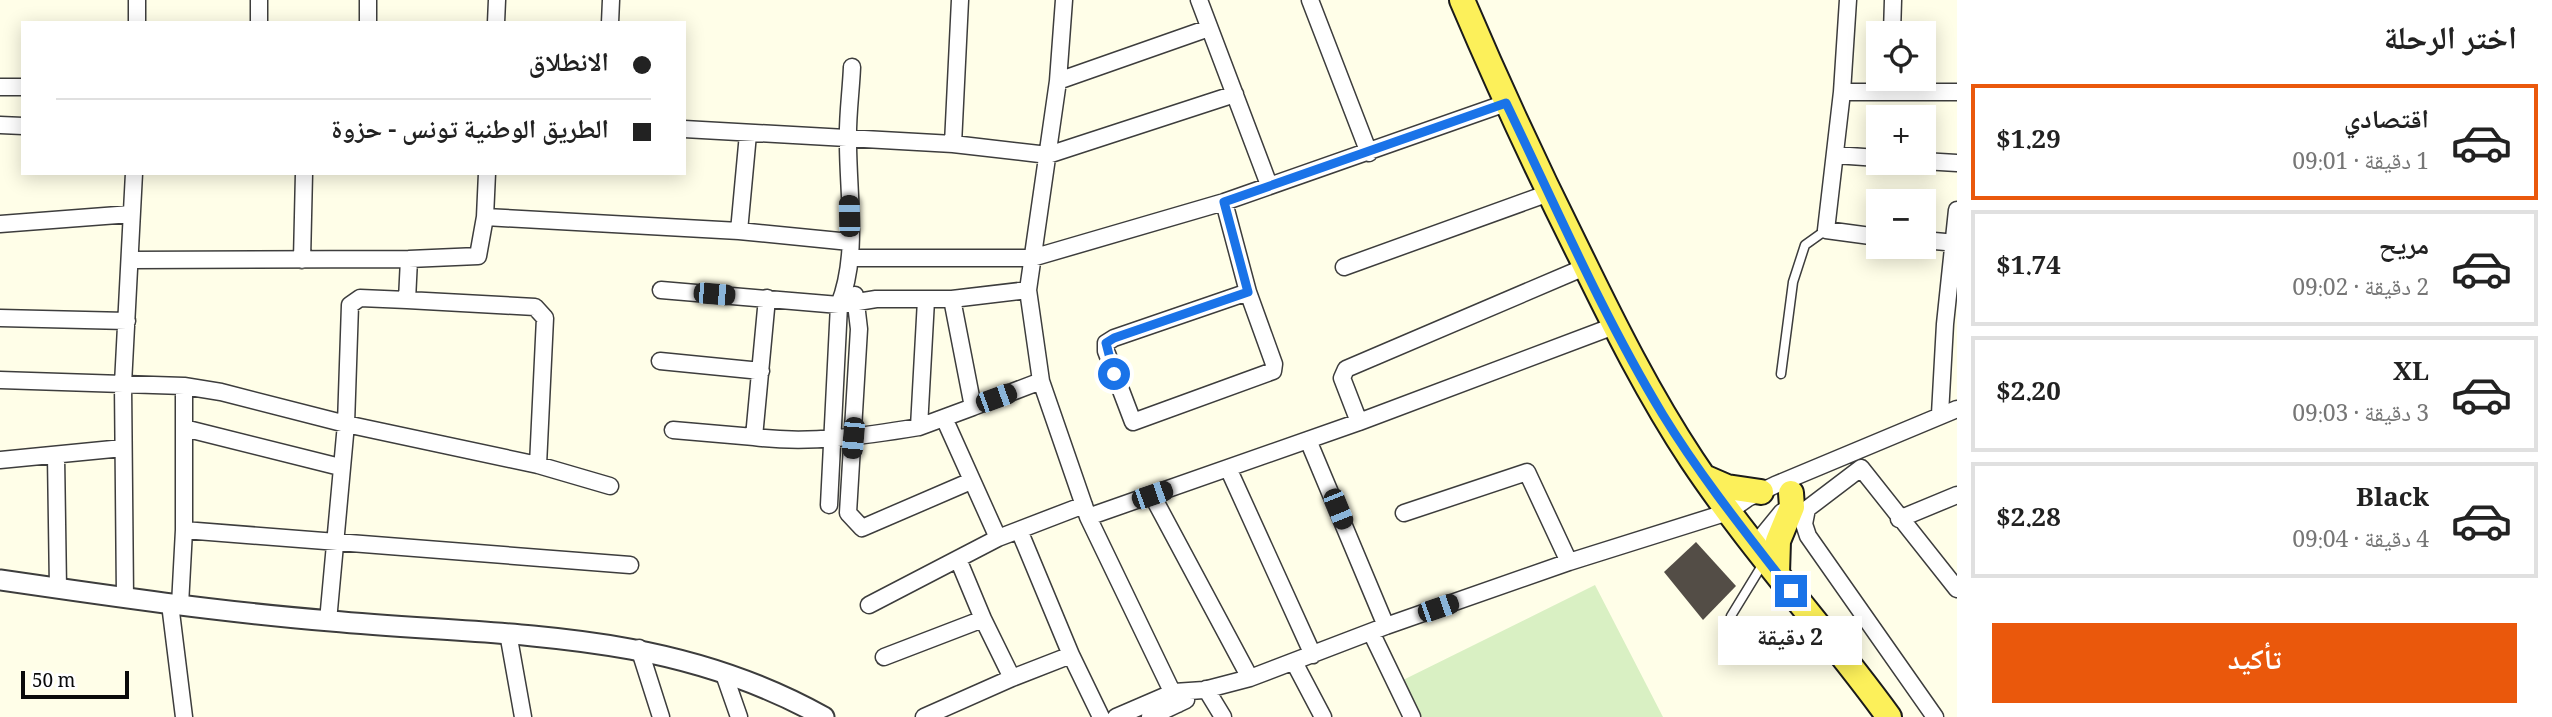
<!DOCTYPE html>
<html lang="ar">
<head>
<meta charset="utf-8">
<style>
	body { margin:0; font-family:Georgia,"Noto Naskh Arabic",serif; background:#f6f6f6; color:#222; direction:rtl; height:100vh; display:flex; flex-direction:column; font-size:26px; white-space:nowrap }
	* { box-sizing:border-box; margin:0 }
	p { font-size:23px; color:#767676 }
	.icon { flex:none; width:38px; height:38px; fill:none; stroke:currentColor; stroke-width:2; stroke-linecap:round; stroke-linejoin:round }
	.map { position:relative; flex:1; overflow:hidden; direction:ltr }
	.panel { display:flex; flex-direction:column; background:#fff; width:595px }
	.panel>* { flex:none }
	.banner { position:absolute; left:21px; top:21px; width:665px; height:154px; border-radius:0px; box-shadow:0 4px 18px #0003; direction:rtl; display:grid; align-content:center; height:154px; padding:0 35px; background:#fff }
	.buttons { position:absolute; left:1866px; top:21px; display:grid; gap:14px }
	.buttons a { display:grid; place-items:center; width:70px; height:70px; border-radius:0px; background:#fff; box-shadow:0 4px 18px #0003; font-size:35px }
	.scale { position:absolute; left:21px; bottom:18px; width:108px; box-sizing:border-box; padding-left:7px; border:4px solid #0a0a0a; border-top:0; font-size:19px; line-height:24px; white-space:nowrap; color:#0a0a0a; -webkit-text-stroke:5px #fff; paint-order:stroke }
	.end { position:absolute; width:32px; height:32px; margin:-16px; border:9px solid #1a73e8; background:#fff; box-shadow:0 0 0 4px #fff }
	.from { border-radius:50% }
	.bubble { position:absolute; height:49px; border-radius:0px; background:#fff; box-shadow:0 4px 18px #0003; font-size:23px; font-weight:700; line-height:49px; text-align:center; direction:rtl }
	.car { position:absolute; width:21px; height:42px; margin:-21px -10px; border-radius:9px; box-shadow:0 0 5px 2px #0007; background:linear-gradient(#222 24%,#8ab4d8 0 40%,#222 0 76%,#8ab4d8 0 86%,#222 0) }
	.banner b { display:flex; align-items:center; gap:24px; height:66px; font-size:26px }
	.banner b+b { border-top:2px solid #e0e0e0 }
	.banner i { width:18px; height:18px; background:#222 }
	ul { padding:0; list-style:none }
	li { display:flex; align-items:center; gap:21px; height:116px; margin:0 14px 10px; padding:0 21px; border:4px solid #e0e0e0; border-radius:0px }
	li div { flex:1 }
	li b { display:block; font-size:26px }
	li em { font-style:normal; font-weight:700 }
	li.current { border-color:#ea580c }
	li>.icon { width:63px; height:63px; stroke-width:1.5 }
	h2 { padding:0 35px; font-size:32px; line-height:84px }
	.primary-button { display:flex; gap:14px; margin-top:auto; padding:14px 35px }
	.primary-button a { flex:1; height:80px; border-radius:0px; background:#ea580c; color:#fff; font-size:28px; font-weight:700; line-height:80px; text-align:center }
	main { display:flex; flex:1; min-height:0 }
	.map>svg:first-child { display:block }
	.pitch { fill:#d9f0c3 }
	.building { fill:#534d46 }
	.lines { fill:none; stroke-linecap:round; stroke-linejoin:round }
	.service-casing { stroke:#3d3d3d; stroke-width:11 }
	.minor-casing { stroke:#3d3d3d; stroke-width:19 }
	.tertiary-casing { stroke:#3d3d3d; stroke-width:23 }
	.primary-casing { stroke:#1b1b1b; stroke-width:28 }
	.service { stroke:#fff; stroke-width:8 }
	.minor { stroke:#fff; stroke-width:16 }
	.tertiary { stroke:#fff; stroke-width:19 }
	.primary { stroke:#fcf05a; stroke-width:24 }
	.route { stroke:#1a73e8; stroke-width:9 }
</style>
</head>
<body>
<main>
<section class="panel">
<h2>اختر الرحلة</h2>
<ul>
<li class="current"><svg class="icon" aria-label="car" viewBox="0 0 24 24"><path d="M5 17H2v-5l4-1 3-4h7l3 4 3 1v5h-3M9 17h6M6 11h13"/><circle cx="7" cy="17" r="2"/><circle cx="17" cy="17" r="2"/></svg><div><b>اقتصادي</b><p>1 دقيقة · 09:01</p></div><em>$1.29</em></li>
<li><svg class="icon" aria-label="car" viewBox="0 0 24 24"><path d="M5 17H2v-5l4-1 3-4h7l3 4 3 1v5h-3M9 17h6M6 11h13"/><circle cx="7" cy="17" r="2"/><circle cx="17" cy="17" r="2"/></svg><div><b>مريح</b><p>2 دقيقة · 09:02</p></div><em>$1.74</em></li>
<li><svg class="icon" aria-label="car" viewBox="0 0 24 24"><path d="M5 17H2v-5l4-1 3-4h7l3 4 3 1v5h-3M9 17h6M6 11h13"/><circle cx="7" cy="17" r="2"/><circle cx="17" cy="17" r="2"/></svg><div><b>XL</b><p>3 دقيقة · 09:03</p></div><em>$2.20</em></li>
<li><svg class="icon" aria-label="car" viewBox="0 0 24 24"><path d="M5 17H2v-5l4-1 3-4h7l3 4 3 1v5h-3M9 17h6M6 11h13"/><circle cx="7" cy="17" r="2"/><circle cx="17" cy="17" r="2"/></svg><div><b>Black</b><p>4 دقيقة · 09:04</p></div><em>$2.28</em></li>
</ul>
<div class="primary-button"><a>تأكيد</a></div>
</section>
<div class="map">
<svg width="1957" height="717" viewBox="0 0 1957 717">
	<rect width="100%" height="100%" fill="#fffee8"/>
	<path class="pitch" d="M1595,585L1663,717H1415L1397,683Z"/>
	<path class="building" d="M1696,542L1736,586L1703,620L1664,572Z"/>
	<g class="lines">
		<g class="service-casing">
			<path id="service" d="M1781,374L1793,282L1805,245L1826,230
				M1764,562L1731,616L1729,627L1756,658L1829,644"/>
		</g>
		<g class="minor-casing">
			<path id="minor" d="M137,0V23
				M368,0V23
				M1199,0L1269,185
				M1310,0L1369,153
				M1848,0L1842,92L1826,230L1878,237
				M259,23V0
				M496,23L497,0
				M610,23L611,0
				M1892,33L1893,0
				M1058,81L1209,28
				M0,87H23
				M1842,92H1957
				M0,125L23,126
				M684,129L953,144L1048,155L1235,94
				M953,144L960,0
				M1835,155L1878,158
				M1923,161L1957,163
				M487,173L485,217L739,231L850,242
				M1224,202L1248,292
				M485,217L478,256L409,259L407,300L535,307L545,318L538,465
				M0,224L131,214
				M739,231L748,134
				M1923,240L1957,243
				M850,258H1032L1224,202L1506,103
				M130,260L409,259
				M302,260L304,173
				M1344,267L1549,193
				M661,290L839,305L876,299H952L1028,290L1058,81L1064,0
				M1028,290L1041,381L1088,517L1178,704
				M1248,292L1274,364L1273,371L1133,422L1106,351V343L1114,338Z
				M855,295L859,329L848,513L862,528L971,481
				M767,298L754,437C809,444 865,436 919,427L926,300
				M0,318L127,321
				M660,361L761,371
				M0,380L184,386L221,392L346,424L538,465L610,486
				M184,386V530L630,565
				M973,407L1041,381
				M1940,414L1945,324L1957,210
				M944,418L998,538L1084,505
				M1359,422L1342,378L1346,369L1585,267
				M919,427L973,407L952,299
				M184,428L340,467
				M673,430L754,437
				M1308,440L1386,626
				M56,456L58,588
				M0,460L123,448
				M1228,468L1313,655
				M1152,495L1250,678
				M829,505L839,305C859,255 848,196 848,143C847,118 851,92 852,67
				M1404,513L1527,472L1569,562
				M1088,517L1359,422L1614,326
				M1899,519L1957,495
				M1019,530L1071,655
				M1755,545L1782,512
				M958,559L983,619
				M125,598L123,384L134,173
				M170,604L184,717
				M180,605L184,530
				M869,605L998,538
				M328,621L346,424L350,305L360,298L407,300
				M1371,632L1412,717
				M508,633L523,717
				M639,648L661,717
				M884,657L983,619L1012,678L1071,655L1101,717
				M1294,662L1323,717
				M724,674L739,717
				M1206,689L1223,717
				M924,717L1012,678
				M1116,717L1174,692L1204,690L1250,678L1386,626L1569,562L1728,512L1748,498L1775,485L1957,409
				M1150,717L1186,700
				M1935,717L1808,536L1804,524L1807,509L1861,468L1957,589"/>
		</g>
		<g class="tertiary-casing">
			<path id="tertiary" d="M0,580C110,596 220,612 331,621C505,637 665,628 824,717"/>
		</g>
		<g class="primary-casing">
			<path id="primary" d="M1462,0C1499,87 1538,171 1580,255C1614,325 1649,395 1692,460C1752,550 1826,630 1889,717
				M1704,477L1727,487L1761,492
				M1777,573L1778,541L1792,507L1791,493"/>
		</g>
		<use href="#service" class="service"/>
		<use href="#minor" class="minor"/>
		<use href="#tertiary" class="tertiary"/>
		<use href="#primary" class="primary"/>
	</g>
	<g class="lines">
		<path class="route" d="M1114,374L1106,343L1114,338L1248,292L1224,202L1506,103C1556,207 1603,316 1663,415C1701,477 1746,533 1791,591"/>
	</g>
</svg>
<div class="buttons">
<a><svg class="icon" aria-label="locate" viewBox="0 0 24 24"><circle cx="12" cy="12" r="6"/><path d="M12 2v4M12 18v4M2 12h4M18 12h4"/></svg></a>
<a>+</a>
<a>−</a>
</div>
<div class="scale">50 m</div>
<i class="end from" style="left:1114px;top:374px"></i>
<i class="end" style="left:1791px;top:591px"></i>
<div class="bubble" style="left:1718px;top:616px;width:144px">2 دقيقة</div>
<i class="car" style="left:849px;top:216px;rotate:359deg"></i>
<i class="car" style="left:714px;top:294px;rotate:95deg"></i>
<i class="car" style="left:996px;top:398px;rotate:70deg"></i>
<i class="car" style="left:853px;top:438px;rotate:185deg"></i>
<i class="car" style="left:1152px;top:495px;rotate:71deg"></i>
<i class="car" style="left:1338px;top:509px;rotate:158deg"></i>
<i class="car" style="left:1438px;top:608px;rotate:71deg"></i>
<div class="banner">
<b><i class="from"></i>الانطلاق</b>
<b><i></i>الطريق الوطنية تونس - حزوة</b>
</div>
</div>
</main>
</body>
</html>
